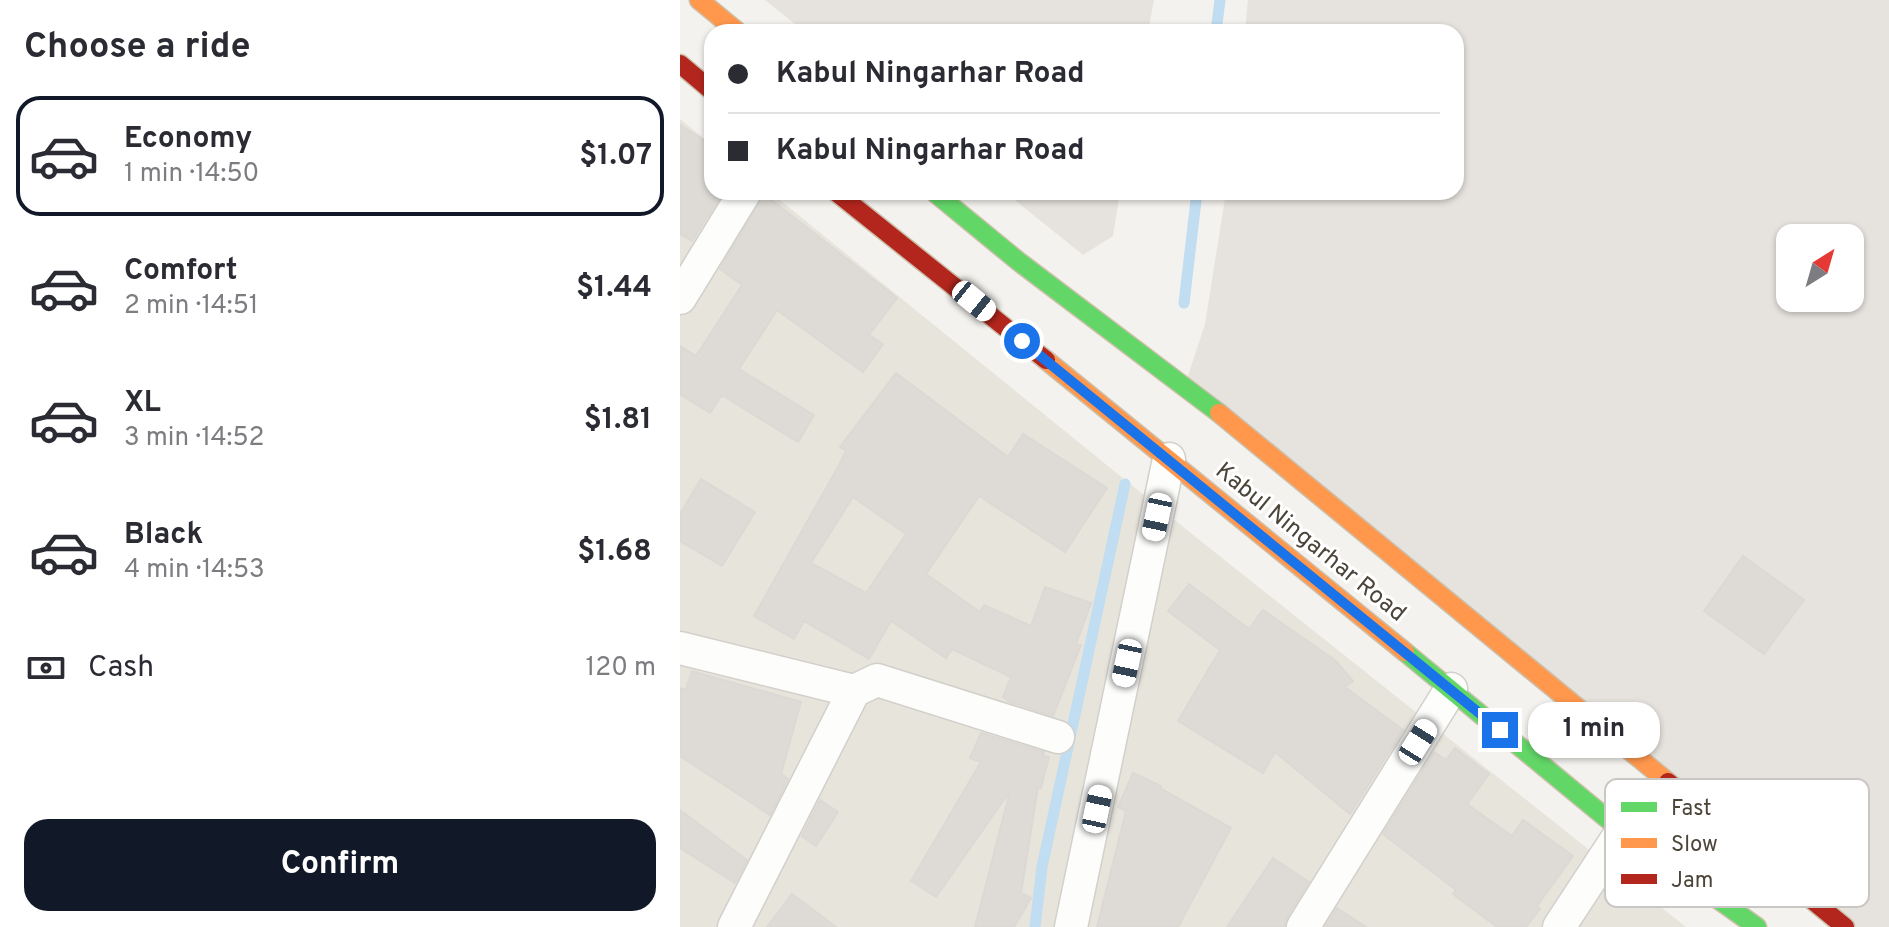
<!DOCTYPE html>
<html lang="en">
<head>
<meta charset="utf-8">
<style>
	body { margin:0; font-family:Overpass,sans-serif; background:#f7f7f7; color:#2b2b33; height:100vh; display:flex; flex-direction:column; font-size:30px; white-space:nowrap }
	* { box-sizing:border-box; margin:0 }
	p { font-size:26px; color:#7c7c81 }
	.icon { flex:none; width:44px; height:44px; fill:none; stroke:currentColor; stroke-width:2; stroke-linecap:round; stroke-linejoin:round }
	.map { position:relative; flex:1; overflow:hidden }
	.side { display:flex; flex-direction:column; background:#fff; width:680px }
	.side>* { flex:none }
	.hud { position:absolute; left:24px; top:24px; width:760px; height:176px; border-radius:24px; box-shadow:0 2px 6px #0004; display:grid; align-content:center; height:176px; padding:0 24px; background:#fff }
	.needle { width:52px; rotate:37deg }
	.controls { position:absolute; left:1096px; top:224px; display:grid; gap:16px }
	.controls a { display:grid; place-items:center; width:88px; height:88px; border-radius:16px; background:#fff; box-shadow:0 2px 6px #0004; font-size:40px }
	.end { position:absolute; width:36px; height:36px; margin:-18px; border:10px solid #1a73e8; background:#fff; box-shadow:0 0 0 4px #fff }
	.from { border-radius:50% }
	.bubble { position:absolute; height:56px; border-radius:24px; background:#fff; box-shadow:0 2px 6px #0004; font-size:26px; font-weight:700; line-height:56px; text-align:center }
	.car { position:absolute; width:24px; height:48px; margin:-24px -12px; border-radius:10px; box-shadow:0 0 6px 2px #0007; background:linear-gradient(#fff 24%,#345 0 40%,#fff 0 76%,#345 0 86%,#fff 0) }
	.hud b { display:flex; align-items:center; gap:28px; height:76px; font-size:30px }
	.hud b+b { border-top:2px solid #e1e1e2 }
	.hud i { width:20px; height:20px; background:#2b2b33 }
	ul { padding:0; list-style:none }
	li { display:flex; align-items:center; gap:24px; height:120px; margin:0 16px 12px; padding:0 8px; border:4px solid transparent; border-radius:24px }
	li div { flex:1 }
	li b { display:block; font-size:30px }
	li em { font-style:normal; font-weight:700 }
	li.selected { border-color:#111827 }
	li>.icon { width:72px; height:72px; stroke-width:1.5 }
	h2 { padding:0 24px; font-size:36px; line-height:96px }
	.pay { display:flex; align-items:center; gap:20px; height:88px; padding:0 24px; font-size:30px }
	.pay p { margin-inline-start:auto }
	.action { display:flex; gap:16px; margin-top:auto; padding:16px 24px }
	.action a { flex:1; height:92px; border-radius:24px; background:#111827; color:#fff; font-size:32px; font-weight:700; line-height:92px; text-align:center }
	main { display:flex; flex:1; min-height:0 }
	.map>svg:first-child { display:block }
	.residential { fill:#e7e4dc }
	.industrial { fill:#e6e2de; fill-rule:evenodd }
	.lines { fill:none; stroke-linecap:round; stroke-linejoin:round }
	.stream { stroke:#c0ddf1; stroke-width:11 }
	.building { fill:#dedbd6; stroke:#dcd9d4; stroke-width:2; fill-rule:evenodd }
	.street-casing { stroke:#d2d0cb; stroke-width:35 }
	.fast-casing { stroke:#ccbfa9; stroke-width:21 }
	.slow-casing { stroke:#ccbfa9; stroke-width:21 }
	.jam-casing { stroke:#ccbfa9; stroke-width:21 }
	.street { stroke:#fdfdfc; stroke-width:32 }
	.fast { stroke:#63d668; stroke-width:18 }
	.slow { stroke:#ff974d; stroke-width:18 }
	.jam { stroke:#b3261e; stroke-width:18 }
	.route { stroke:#1a73e8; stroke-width:10 }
	.labels { text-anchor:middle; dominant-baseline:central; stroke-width:6; stroke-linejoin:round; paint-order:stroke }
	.street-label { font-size:24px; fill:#4b4439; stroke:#fff }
	.key { fill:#fff; stroke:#c9c7c4; stroke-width:2 }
	.key-label { font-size:22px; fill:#4b4439 }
</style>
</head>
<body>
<main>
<section class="side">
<h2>Choose a ride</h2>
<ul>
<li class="selected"><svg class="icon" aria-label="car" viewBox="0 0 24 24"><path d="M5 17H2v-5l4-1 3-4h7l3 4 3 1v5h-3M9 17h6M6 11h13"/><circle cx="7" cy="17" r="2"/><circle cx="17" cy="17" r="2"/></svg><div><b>Economy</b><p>1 min · 14:50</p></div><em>$1.07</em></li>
<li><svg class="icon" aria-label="car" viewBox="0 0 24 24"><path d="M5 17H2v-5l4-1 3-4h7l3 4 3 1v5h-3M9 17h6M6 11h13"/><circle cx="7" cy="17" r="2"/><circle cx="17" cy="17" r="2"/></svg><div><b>Comfort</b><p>2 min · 14:51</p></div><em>$1.44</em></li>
<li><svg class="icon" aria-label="car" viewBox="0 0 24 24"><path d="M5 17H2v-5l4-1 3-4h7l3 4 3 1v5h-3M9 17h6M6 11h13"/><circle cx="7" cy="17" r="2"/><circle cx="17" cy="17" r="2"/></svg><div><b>XL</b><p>3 min · 14:52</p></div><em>$1.81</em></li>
<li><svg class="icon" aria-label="car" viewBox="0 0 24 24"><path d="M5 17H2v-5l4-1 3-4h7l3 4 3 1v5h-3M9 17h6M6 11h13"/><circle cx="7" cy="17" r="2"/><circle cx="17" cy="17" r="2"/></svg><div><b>Black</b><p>4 min · 14:53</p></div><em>$1.68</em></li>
</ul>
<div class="pay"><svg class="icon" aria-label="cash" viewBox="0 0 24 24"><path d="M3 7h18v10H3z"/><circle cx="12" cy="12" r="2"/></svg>Cash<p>120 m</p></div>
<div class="action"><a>Confirm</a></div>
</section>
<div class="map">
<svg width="1209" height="927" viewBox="0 0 1209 927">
	<rect width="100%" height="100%" fill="#f4f2ee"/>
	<path class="residential" d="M0,119L32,145V192H90L507,530L1006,927H0Z"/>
	<path class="industrial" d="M85,0H474L468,32H125Z
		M568,0H1209V927H1165L505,385L525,324L546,192H776V32H565ZM1110,238H1170V298H1110Z
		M325,192H440L433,236L403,255Z"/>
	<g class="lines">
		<path class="stream" d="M536,32L540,0
			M504,303L517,192
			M355,927L362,867L445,484"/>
	</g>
	<path class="building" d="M0,125L32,145V192H43L12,241L0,234Z
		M84,194L217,298L189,335L203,344L183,372L97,310L59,369L134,415L118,442L42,395L30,413L0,394V346L16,356L62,285L40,269Z
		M216,373L328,457L343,434L427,488L385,552L299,496L246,574L300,612L304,605L351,626L365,587L411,603L396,644L401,645L373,716L330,702L323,697L331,677L272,649L266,658L211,621L189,659L124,621L114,639L74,616L158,467L166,451L160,447ZM173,497L226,534L186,593L131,563Z
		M21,479L75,512L42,566L0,541V514Z
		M1063,556L1124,600L1084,654L1024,611Z
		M509,584L569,629L583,610L656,661L673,681L665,687L723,730L670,814L595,752L583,773L498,721L540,650L488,611Z
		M12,671L121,702L101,774L108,779L90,815L0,756V688L6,690Z
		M301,733L364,752L363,756L369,757L361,788L358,787L341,893L351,898L334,927H295L330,791L256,897L231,881L301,762L290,758Z
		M775,748L809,774L787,804L832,836L843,820L893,856L857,906L860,909L846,927H817L773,894L776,890L703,834L754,752L766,760Z
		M453,773L481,786L480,788L551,828L498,927H417L446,811L438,807Z
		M140,800L158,812L136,846L122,836Z
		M0,810L67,860L55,883L0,848Z
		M593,858L629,882L607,917L604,927H547Z
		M112,894L156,927H87Z
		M657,908L686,927H645Z"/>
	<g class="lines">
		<g class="street-casing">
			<path id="street" d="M0,298L65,192
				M0,648L174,691L197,680L378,737
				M54,927L174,691
				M391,927L489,459
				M623,927L771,689
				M879,927L942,831"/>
		</g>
		<g class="fast-casing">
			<path id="fast" d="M254,192L338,261L539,413
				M725,652L942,831L1077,927"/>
		</g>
		<g class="slow-casing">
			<path id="slow" d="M19,0L58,32
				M366,360L725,652
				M539,413L988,782"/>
		</g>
		<g class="jam-casing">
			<path id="jam" d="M0,64L32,91
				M156,192L366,360
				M988,782L1165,927"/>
		</g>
		<use href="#street" class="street"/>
		<use href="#fast" class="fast"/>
		<use href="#slow" class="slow"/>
		<use href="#jam" class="jam"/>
	</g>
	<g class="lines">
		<path class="route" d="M342,341L820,730"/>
	</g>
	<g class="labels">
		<g class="street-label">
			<text transform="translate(630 543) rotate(39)">Kabul Ningarhar Road</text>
		</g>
	</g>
	<rect x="925" y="779" width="264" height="128" rx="12" class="key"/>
	<rect x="941" y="802" width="36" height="10" fill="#63d668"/>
	<rect x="941" y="838" width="36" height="10" fill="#ff974d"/>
	<rect x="941" y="874" width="36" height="10" fill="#b3261e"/>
	<g class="key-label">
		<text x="991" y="815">Fast</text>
		<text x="991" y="851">Slow</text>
		<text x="991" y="887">Jam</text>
	</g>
</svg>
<div class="controls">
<a><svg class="needle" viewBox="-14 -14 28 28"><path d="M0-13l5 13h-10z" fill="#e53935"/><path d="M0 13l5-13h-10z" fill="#7c7c81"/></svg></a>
</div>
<i class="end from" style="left:342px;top:341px"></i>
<i class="end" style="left:820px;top:730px"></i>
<div class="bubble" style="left:848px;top:702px;width:132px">1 min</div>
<i class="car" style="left:294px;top:301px;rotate:129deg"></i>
<i class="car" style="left:477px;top:517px;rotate:192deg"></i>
<i class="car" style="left:447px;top:663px;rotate:192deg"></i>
<i class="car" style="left:738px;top:742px;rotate:32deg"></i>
<i class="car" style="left:417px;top:809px;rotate:12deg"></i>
<div class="hud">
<b><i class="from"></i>Kabul Ningarhar Road</b>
<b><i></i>Kabul Ningarhar Road</b>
</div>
</div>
</main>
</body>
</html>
